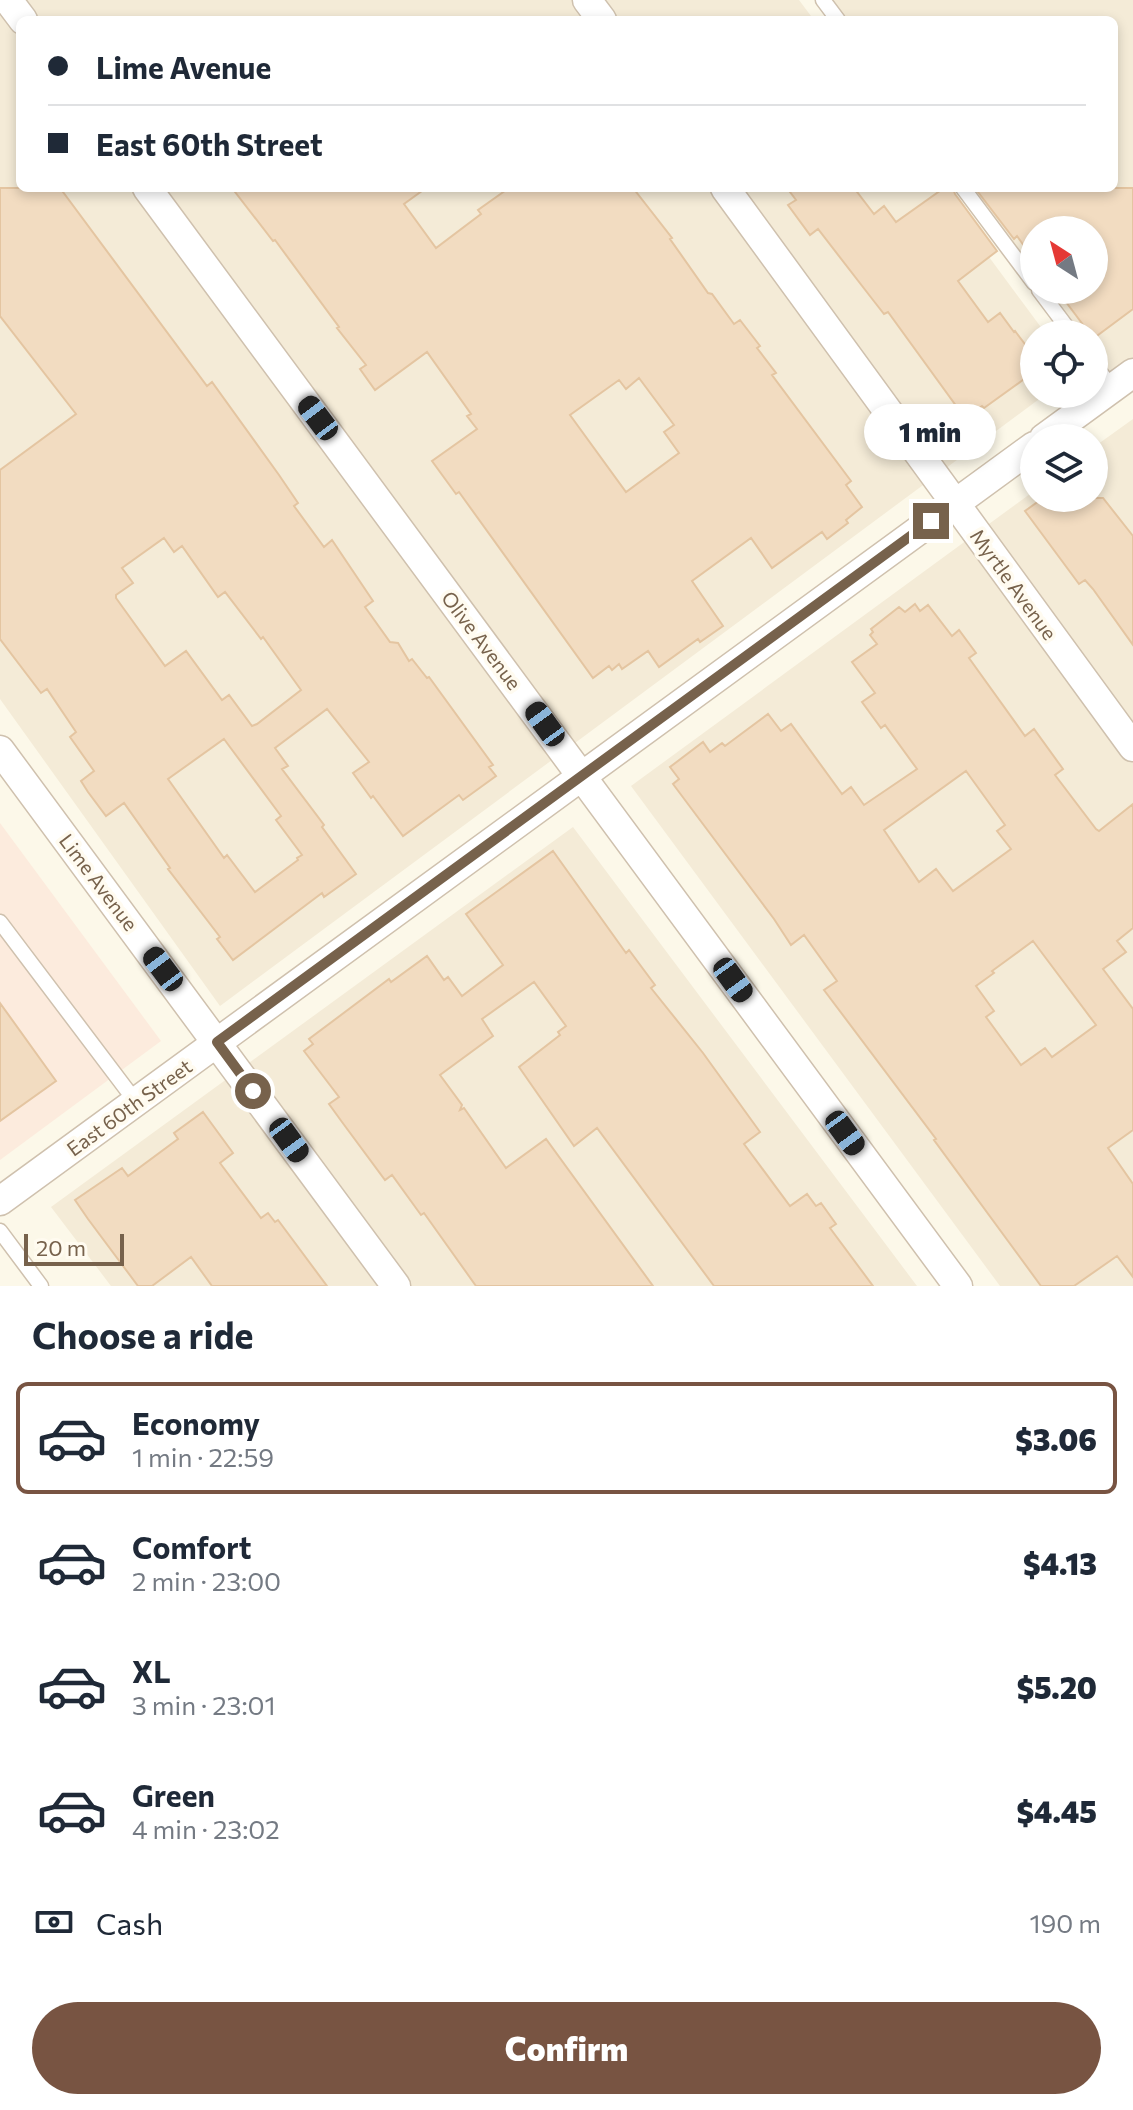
<!DOCTYPE html>
<html lang="en">
<head>
<meta charset="utf-8">
<style>
	body { margin:0; font-family:Commissioner,sans-serif; background:#f6f6f7; color:#1f2937; height:100vh; display:flex; flex-direction:column; font-size:30px; white-space:nowrap }
	* { box-sizing:border-box; margin:0 }
	p { font-size:26px; color:#747a83 }
	.icon { flex:none; width:44px; height:44px; fill:none; stroke:currentColor; stroke-width:2; stroke-linecap:round; stroke-linejoin:round }
	.map { position:relative; height:1286px; overflow:hidden }
	.drawer { display:flex; flex-direction:column; background:#fff; flex:1 }
	.drawer>* { flex:none }
	.top-card { position:absolute; left:16px; top:16px; width:1102px; height:176px; border-radius:12px; box-shadow:0 4px 12px #0003; display:grid; align-content:center; height:176px; padding:0 32px; background:#fff }
	.needle { width:52px; rotate:324deg }
	.tools { position:absolute; left:1020px; top:216px; display:grid; gap:16px }
	.tools a { display:grid; place-items:center; width:88px; height:88px; border-radius:50%; background:#fff; box-shadow:0 4px 12px #0003; font-size:40px }
	.scale { position:absolute; left:24px; bottom:20px; width:100px; box-sizing:border-box; padding-left:8px; border:4px solid #77624c; border-top:0; font-size:22px; line-height:28px; white-space:nowrap; color:#77624c; -webkit-text-stroke:6px #fffbf0; paint-order:stroke }
	.end { position:absolute; width:36px; height:36px; margin:-18px; border:10px solid #77624c; background:#fff; box-shadow:0 0 0 4px #fff }
	.from { border-radius:50% }
	.bubble { position:absolute; height:56px; border-radius:28px; background:#fff; box-shadow:0 4px 12px #0003; font-size:26px; font-weight:800; line-height:56px; text-align:center }
	.car { position:absolute; width:24px; height:48px; margin:-24px -12px; border-radius:10px; box-shadow:0 0 6px 2px #0007; background:linear-gradient(#222 24%,#8ab4d8 0 40%,#222 0 76%,#8ab4d8 0 86%,#222 0) }
	.top-card b { display:flex; align-items:center; gap:28px; height:76px; font-size:30px }
	.top-card b+b { border-top:2px solid #e0e1e3 }
	.top-card i { width:20px; height:20px; background:#1f2937 }
	ul { padding:0; list-style:none }
	li { display:flex; align-items:center; gap:24px; height:112px; margin:0 16px 12px; padding:0 16px; border:4px solid transparent; border-radius:12px }
	li div { flex:1 }
	li b { display:block; font-size:30px }
	li em { font-style:normal; font-weight:800 }
	li.active { border-color:#785442 }
	li>.icon { width:72px; height:72px; stroke-width:1.5 }
	h2 { padding:0 32px; font-size:36px; line-height:96px }
	.pay { display:flex; align-items:center; gap:20px; height:88px; padding:0 32px; font-size:30px }
	.pay p { margin-inline-start:auto }
	.cta { display:flex; gap:16px; margin-top:auto; padding:16px 32px }
	.cta a { flex:1; height:92px; border-radius:48px; background:#785442; color:#fff; font-size:32px; font-weight:800; line-height:92px; text-align:center }
	.map>svg:first-child { display:block }
	.residential { fill:#f4ebd7 }
	.commercial { fill:#fcebdd }
	.building { fill:#f2dcc1; stroke:#e4c5a1; stroke-width:2; fill-rule:evenodd }
	.lines { fill:none; stroke-linecap:round; stroke-linejoin:round }
	.lane-casing { stroke:#cfc1ae; stroke-width:17 }
	.street-casing { stroke:#cfc1ae; stroke-width:31 }
	.lane { stroke:#fff; stroke-width:14 }
	.street { stroke:#fff; stroke-width:28 }
	.route { stroke:#77624c; stroke-width:10 }
	.labels { text-anchor:middle; dominant-baseline:central; stroke-width:7; stroke-linejoin:round; paint-order:stroke }
	.street-label { font-size:20px; fill:#77624c; stroke:#fffbf0 }
</style>
</head>
<body>
<div class="map">
<svg width="1133" height="1286" viewBox="0 0 1133 1286">
	<rect width="100%" height="100%" fill="#fcf8e9"/>
	<path class="residential" d="M0,0H799L814,20H20V188H938L1046,334H1034V394H1046L220,1006L0,699Z
		M823,0H1133V373L1112,388L1094,364V334H1072L1039,290H1094V230H1034V283L963,188H1114V20H838Z
		M1133,419V1286H1000L631,786L1034,491V498H1094V447Z
		M573,827L917,1286H111L51,1207Z"/>
	<path class="commercial" d="M0,823L161,1041L0,1160Z"/>
	<path class="building" d="M0,188H60L207,386L212,382L279,475L298,503L294,506L324,547L332,540L373,601L365,607L390,642L398,643L409,661L412,659L427,678L429,677L493,765L489,767L496,776L463,800L459,795L403,836L373,796L371,798L353,773L369,762L327,709L275,748L288,766L282,769L324,825L322,827L356,874L324,897L322,893L233,960L217,939L220,937L168,869L170,868L124,803L106,816L88,792L81,781L94,771L70,737L76,732L47,689L41,693L0,639V470L76,414L0,316ZM164,538L174,552L182,546L218,597L225,592L261,639L263,637L301,690L257,724L252,726L229,695L222,700L186,651L165,666L116,598V595L133,583L122,568ZM224,739L281,816L276,820L302,855L297,858L298,860L255,892L227,855L224,858L168,779Z
		M232,188H426L404,204L436,248L481,214L478,210L509,188H633L672,238L670,239L708,293L712,294L734,324L740,320L760,346L757,348L776,373L772,375L851,481L846,485L862,507L846,520L848,523L827,539L822,532L772,568L751,538L692,581L723,626L700,642L698,639L659,667L648,651L622,669L619,664L612,670L609,666L593,678L459,492L456,494L432,461L477,429L467,416L471,414L427,352L375,390L360,369L366,365L337,328L339,327L275,240L273,241ZM639,378L674,425L664,432L679,453L626,492L570,415L619,380L626,389Z
		M787,188H854L874,214L884,206L896,222L944,188H953L955,194L997,251L958,281L988,322L1000,313L1014,332L1015,331L1034,356V372L984,408L982,406L965,418L888,312L884,314L873,300L818,229L810,235L788,205L796,200Z
		M975,188H1133V309L1094,338V334H1090L1057,290H1094V230H1034V260L1017,236L1014,239Z
		M1043,498H1103L1133,536V645L1093,589L1085,580L1079,584L1025,511Z
		M915,604L920,611L928,605L952,636L959,630L976,653L969,658L1025,736L1034,729L1063,769L1055,775L1096,829L1099,831L1133,804V928L1117,941L1126,952L1103,969L1133,1009V1130L1108,1148L1133,1184V1277L1117,1256L1074,1286H1041L934,1140L936,1139L824,990L837,981L804,935L791,945L774,919L673,784L679,779L670,767L703,742L710,752L722,743L725,746L768,714L781,731L791,724L842,794L851,787L864,805L917,769L885,725L881,728L862,702L875,693L852,662L877,644L870,635L873,632L871,629L899,607L905,612ZM966,771L1005,825L997,831L1011,849L953,891L936,869L919,882L884,830ZM1033,941L1096,1025L1052,1057L1045,1048L1021,1065L986,1017L994,1011L976,986L994,973L992,971Z
		M553,851L626,953L629,950L655,985L651,988L703,1053L760,1132L744,1144L790,1206L807,1194L816,1206L821,1203L836,1224L830,1228L873,1286H714L597,1128L574,1146L519,1067L560,1035L558,1032L566,1026L534,982L482,1019L493,1036L440,1075L462,1105L460,1110L464,1108L506,1168L546,1139L653,1286H476L424,1213L421,1215L392,1175L385,1180L342,1122L329,1104L339,1097L304,1051L313,1044L309,1039L389,979L391,982L427,956L444,980L448,977L462,996L503,965L466,914Z
		M0,1003L56,1081L0,1121Z
		M203,1112L233,1153L220,1163L261,1218L268,1213L275,1222L278,1220L327,1286H212L191,1257L152,1286H138L88,1219L75,1200L122,1168L128,1176L178,1139L174,1133Z"/>
	<g class="lines">
		<g class="lane-casing">
			<path id="lane" d="M823,0L838,20
				M963,188L1034,283
				M1039,290L1072,334
				M1094,364L1112,388
				M0,922L136,1102
				M0,1231L41,1286"/>
		</g>
		<g class="street-casing">
			<path id="street" d="M8,0L23,20
				M587,0L602,20
				M147,188L958,1286
				M725,188L1133,747
				M1044,438L1133,373
				M0,750L396,1286
				M0,1201L1034,446"/>
		</g>
		<use href="#lane" class="lane"/>
		<use href="#street" class="street"/>
	</g>
	<g class="lines">
		<path class="route" d="M253,1091L217,1042L931,521"/>
	</g>
	<g class="labels">
		<g class="street-label">
			<text transform="translate(1014 584) rotate(54)">Myrtle Avenue</text>
			<text transform="translate(482 640) rotate(53)">Olive Avenue</text>
			<text transform="translate(99 882) rotate(53)">Lime Avenue</text>
			<text transform="translate(129 1107) rotate(-36)">East 60th Street</text>
		</g>
	</g>
</svg>
<div class="tools">
<a><svg class="needle" viewBox="-14 -14 28 28"><path d="M0-13l5 13h-10z" fill="#e53935"/><path d="M0 13l5-13h-10z" fill="#747a83"/></svg></a>
<a><svg class="icon" aria-label="locate" viewBox="0 0 24 24"><circle cx="12" cy="12" r="6"/><path d="M12 2v4M12 18v4M2 12h4M18 12h4"/></svg></a>
<a><svg class="icon" aria-label="layers" viewBox="0 0 24 24"><path d="M12 4l9 5-9 5-9-5zM3 14l9 5 9-5"/></svg></a>
</div>
<div class="scale">20 m</div>
<i class="end from" style="left:253px;top:1091px"></i>
<i class="end" style="left:931px;top:521px"></i>
<div class="bubble" style="left:864px;top:404px;width:132px">1 min</div>
<i class="car" style="left:318px;top:418px;rotate:323deg"></i>
<i class="car" style="left:545px;top:724px;rotate:324deg"></i>
<i class="car" style="left:163px;top:969px;rotate:323deg"></i>
<i class="car" style="left:733px;top:980px;rotate:144deg"></i>
<i class="car" style="left:845px;top:1133px;rotate:144deg"></i>
<i class="car" style="left:289px;top:1140px;rotate:144deg"></i>
<div class="top-card">
<b><i class="from"></i>Lime Avenue</b>
<b><i></i>East 60th Street</b>
</div>
</div>
<section class="drawer">
<h2>Choose a ride</h2>
<ul>
<li class="active"><svg class="icon" aria-label="car" viewBox="0 0 24 24"><path d="M5 17H2v-5l4-1 3-4h7l3 4 3 1v5h-3M9 17h6M6 11h13"/><circle cx="7" cy="17" r="2"/><circle cx="17" cy="17" r="2"/></svg><div><b>Economy</b><p>1 min · 22:59</p></div><em>$3.06</em></li>
<li><svg class="icon" aria-label="car" viewBox="0 0 24 24"><path d="M5 17H2v-5l4-1 3-4h7l3 4 3 1v5h-3M9 17h6M6 11h13"/><circle cx="7" cy="17" r="2"/><circle cx="17" cy="17" r="2"/></svg><div><b>Comfort</b><p>2 min · 23:00</p></div><em>$4.13</em></li>
<li><svg class="icon" aria-label="car" viewBox="0 0 24 24"><path d="M5 17H2v-5l4-1 3-4h7l3 4 3 1v5h-3M9 17h6M6 11h13"/><circle cx="7" cy="17" r="2"/><circle cx="17" cy="17" r="2"/></svg><div><b>XL</b><p>3 min · 23:01</p></div><em>$5.20</em></li>
<li><svg class="icon" aria-label="car" viewBox="0 0 24 24"><path d="M5 17H2v-5l4-1 3-4h7l3 4 3 1v5h-3M9 17h6M6 11h13"/><circle cx="7" cy="17" r="2"/><circle cx="17" cy="17" r="2"/></svg><div><b>Green</b><p>4 min · 23:02</p></div><em>$4.45</em></li>
</ul>
<div class="pay"><svg class="icon" aria-label="cash" viewBox="0 0 24 24"><path d="M3 7h18v10H3z"/><circle cx="12" cy="12" r="2"/></svg>Cash<p>190 m</p></div>
<div class="cta"><a>Confirm</a></div>
</section>
</body>
</html>
